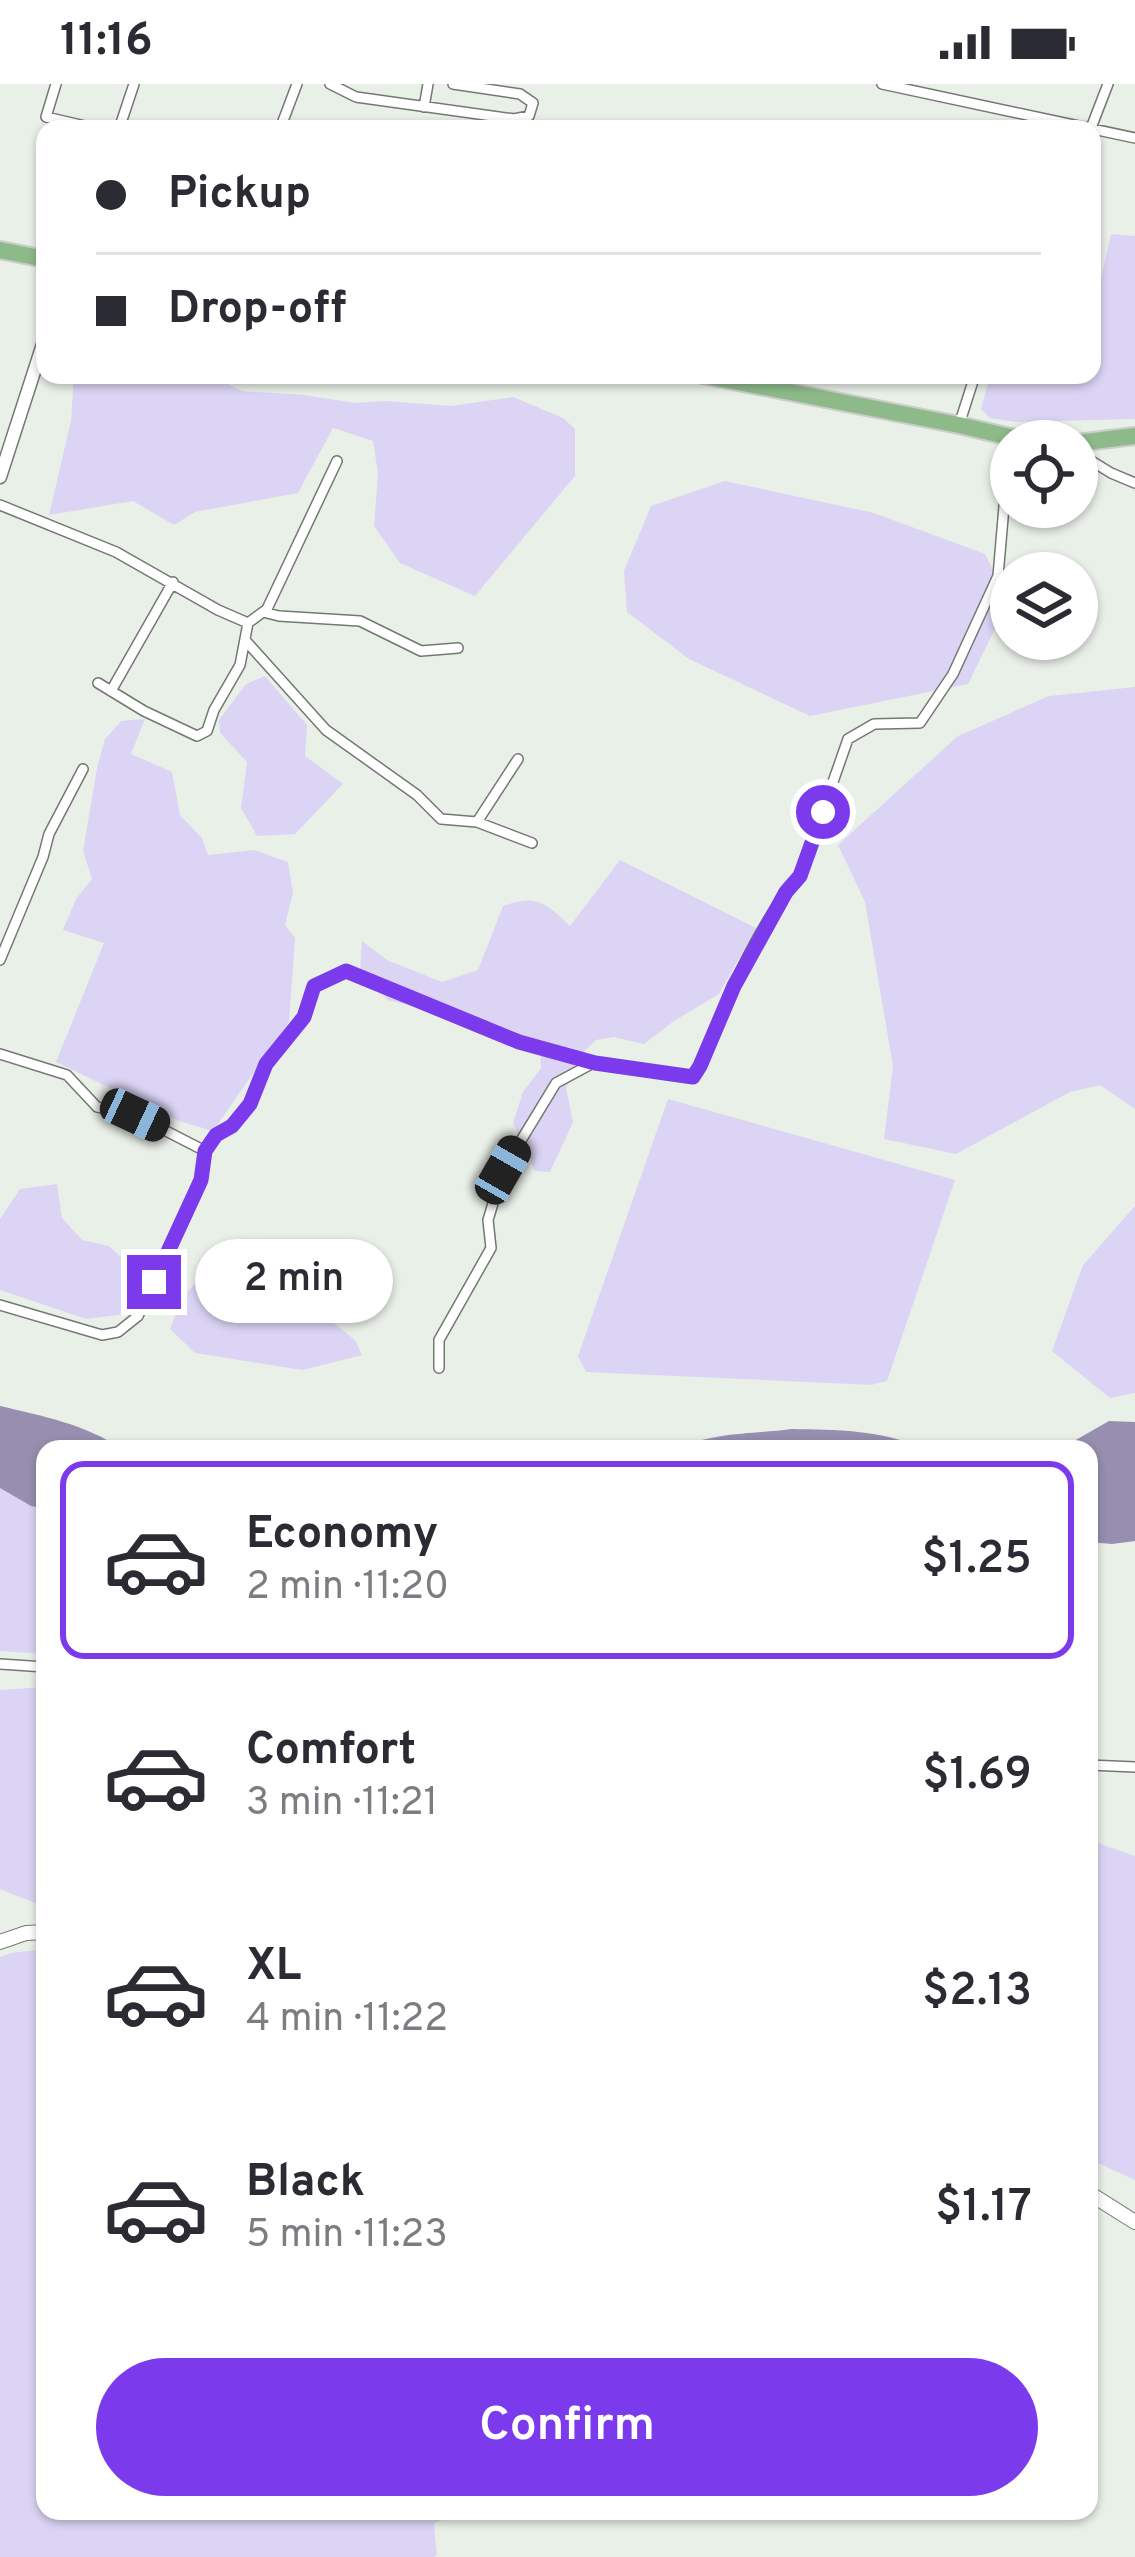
<!DOCTYPE html>
<html lang="en">
<head>
<meta charset="utf-8">
<style>
	body { margin:0; font-family:Overpass,sans-serif; background:#f2f2f3; color:#2b2b33; height:100vh; display:flex; flex-direction:column; font-size:45px; white-space:nowrap }
	* { box-sizing:border-box; margin:0 }
	p { font-size:39px; color:#7c7c81 }
	.icon { flex:none; width:66px; height:66px; fill:none; stroke:currentColor; stroke-width:2; stroke-linecap:round; stroke-linejoin:round }
	.map { position:relative; flex:1; overflow:hidden }
	.drawer { position:absolute; left:36px; top:1356px; width:1062px; height:1080px; display:flex; flex-direction:column; background:#fff; border-radius:24px; box-shadow:0 3px 9px #0004 }
	.drawer>* { flex:none }
	.guide { position:absolute; left:36px; top:36px; width:1065px; height:264px; border-radius:24px; box-shadow:0 3px 9px #0004; display:grid; align-content:center; height:264px; padding:0 60px; background:#fff }
	.fabs { position:absolute; left:990px; top:336px; display:grid; gap:24px }
	.fabs a { display:grid; place-items:center; width:108px; height:108px; border-radius:50%; background:#fff; box-shadow:0 3px 9px #0004; font-size:60px }
	.end { position:absolute; width:54px; height:54px; margin:-27px; border:15px solid #7c3aed; background:#fff; box-shadow:0 0 0 6px #fff }
	.from { border-radius:50% }
	.bubble { position:absolute; height:84px; border-radius:42px; background:#fff; box-shadow:0 3px 9px #0004; font-size:39px; font-weight:600; line-height:84px; text-align:center }
	.car { position:absolute; width:36px; height:72px; margin:-36px -18px; border-radius:15px; box-shadow:0 0 9px 3px #0007; background:linear-gradient(#222 24%,#8ab4d8 0 40%,#222 0 76%,#8ab4d8 0 86%,#222 0) }
	.guide b { display:flex; align-items:center; gap:42px; height:114px; font-size:45px }
	.guide b+b { border-top:3px solid #e1e1e2 }
	.guide i { width:30px; height:30px; background:#2b2b33 }
	ul { padding:21px 0 0; list-style:none }
	li { display:flex; align-items:center; gap:36px; height:198px; margin:0 24px 18px; padding:0 36px; border:6px solid transparent; border-radius:24px }
	li div { flex:1 }
	li b { display:block; font-size:45px }
	li em { font-style:normal; font-weight:600 }
	li.current { border-color:#7c3aed }
	li>.icon { width:108px; height:108px; stroke-width:1.5 }
	.action { display:flex; gap:24px; margin-top:auto; padding:24px 60px }
	.action a { flex:1; height:138px; border-radius:72px; background:#7c3aed; color:#fff; font-size:48px; font-weight:600; line-height:138px; text-align:center }
	.status { display:flex; justify-content:space-between; align-items:center; height:84px; padding:0 60px; background:#fff; direction:ltr }
	.status svg { height:33px; fill:currentColor }
	.map>svg:first-child { display:block }
	.green { fill:#dcd4f5 }
	.water { fill:#988fb0 }
	.lines { fill:none; stroke-linecap:round; stroke-linejoin:round }
	.minor-casing { stroke:#737872; stroke-width:12 }
	.tertiary-casing { stroke:#737872; stroke-width:15 }
	.secondary-casing { stroke:#737872; stroke-width:16 }
	.trunk-casing { stroke:#cbcccb; stroke-width:20 }
	.minor { stroke:#fff; stroke-width:9 }
	.tertiary { stroke:#fff; stroke-width:12 }
	.secondary { stroke:#fff; stroke-width:14 }
	.trunk { stroke:#8eba8a; stroke-width:16 }
	.route { stroke:#7c3aed; stroke-width:15 }
</style>
</head>
<body>
<div class="status"><b>11:16</b><svg viewBox="0 0 49 12"><path d="M0 12V9h3v3zM5 12V6h3v6zM10 12V3h3v9zM15 12V0h3v12zM26 1h20v11H26zM47 4h2v5h-2z"/></svg></div>
<div class="map">
<svg width="1135" height="2473" viewBox="0 0 1135 2473">
	<rect width="100%" height="100%" fill="#e9f0e8"/>
	<path class="green" d="M1111,150L1135,152V335L1015,338L990,334L981,325L990,291H1092V198L1100,199Z
		M74,291H209L242,307L304,311L356,319L385,317L451,322L513,313L563,334L575,345V392L475,512L400,479L374,442L378,389L373,357L333,344L298,409L195,428L174,441L133,417L49,431L71,337Z
		M725,397L874,429L985,470L1009,516L968,600L810,632L689,575L627,528L624,487L651,422Z
		M265,592L307,641L305,672L343,700L295,750L257,752L241,724L247,678L220,649L219,636L246,600Z
		M1135,603V1025L1100,1001L1070,1008L956,1070L884,1055L893,982L865,818L838,761L958,652L1049,612Z
		M145,635L131,670L172,688L180,731L202,754L208,771L254,766L288,778L293,809L285,841L295,854L289,938L213,1047L179,1037L56,978L104,859L63,846L76,815L92,795L83,767L97,684L105,655L121,637Z
		M620,776L756,844L719,910L674,937L644,960L614,953L596,956L577,974L566,1004L573,1038L550,1088L535,1087L513,1039L523,1008L541,984L540,960L502,944L388,916L360,887L362,857L387,876L442,898L478,886L503,822C537,810 546,819 570,842Z
		M668,1015L955,1096L887,1297L871,1301L586,1288L578,1272Z
		M57,1100L62,1134L82,1156L109,1162L143,1194L127,1230L86,1235L0,1206V1135L20,1105Z
		M1135,1122V1309L1110,1314L1052,1267L1083,1181Z
		M257,1154L286,1201L355,1256L362,1271L302,1286L195,1269L170,1245L182,1214L230,1162Z
		M0,1404L31,1422L45,1425V1570L0,1567Z
		M45,1603V1823L0,1805V1606Z
		M1089,1756L1135,1772V2096L1089,2075Z
		M45,1865V2427H455L434,2440L437,2471L433,2473H0V1873L11,1869Z"/>
	<path class="water" d="M0,1322C42,1332 85,1340 122,1365H45V1425L31,1422L0,1404Z
		M1109,1337L1135,1338V1457L1112,1460L1089,1458V1365H1060Z
		M791,1345C835,1346 882,1345 923,1365H679C710,1348 756,1350 791,1345Z"/>
	<g class="lines">
		<g class="minor-casing">
			<path id="minor" d="M56,0L46,33L98,45
				M330,0L356,13L514,35L529,32L533,19L520,10L453,0
				M882,0L1135,54
				M424,23L428,0
				M1091,44L1108,0
				M119,45L134,0
				M280,45L297,0
				M959,341L975,291
				M1077,368L1111,389L1135,399
				M0,421L116,468L218,526L248,539L240,581L214,626L207,647L197,652L144,627L98,599
				M263,528L279,532L360,537L421,567L458,564
				M248,539L267,525L337,377
				M245,556L326,646L417,711L441,735L477,738L532,759
				M111,607L173,498
				M477,738L518,675
				M0,876L43,773L49,750L83,685
				M0,970L67,991L97,1023L135,1031L205,1067L201,1096L138,1232L118,1248L102,1251L0,1221
				M205,1067L216,1051L232,1042L250,1020L266,980L305,933L314,902L346,887L519,958L595,978
				M439,1284V1256L491,1164L488,1136L503,1086L556,999L595,978L693,993L700,982C727,918 753,846 800,792L848,655L874,640L920,639L953,590L998,492L1010,353
				M0,1580L45,1583
				M1089,1681L1135,1683"/>
		</g>
		<g class="tertiary-casing">
			<path id="tertiary" d="M0,393L45,254"/>
		</g>
		<g class="secondary-casing">
			<path id="secondary" d="M0,1858L26,1849L45,1848
				M1089,2109L1135,2138"/>
		</g>
		<g class="trunk-casing">
			<path id="trunk" d="M0,166L45,175
				M702,291L959,341L1010,353L1042,357
				M1077,359L1135,352"/>
		</g>
		<use href="#minor" class="minor"/>
		<use href="#tertiary" class="tertiary"/>
		<use href="#secondary" class="secondary"/>
		<use href="#trunk" class="trunk"/>
	</g>
	<g class="lines">
		<path class="route" d="M154,1198L201,1096L205,1067L216,1051L232,1042L250,1020L266,980L304,933L314,902L346,887L519,958L595,979L693,993L700,982L734,902L786,808L800,792L823,728"/>
	</g>
</svg>
<div class="fabs">
<a><svg class="icon" aria-label="locate" viewBox="0 0 24 24"><circle cx="12" cy="12" r="6"/><path d="M12 2v4M12 18v4M2 12h4M18 12h4"/></svg></a>
<a><svg class="icon" aria-label="layers" viewBox="0 0 24 24"><path d="M12 4l9 5-9 5-9-5zM3 14l9 5 9-5"/></svg></a>
</div>
<i class="end from" style="left:823px;top:728px"></i>
<i class="end" style="left:154px;top:1198px"></i>
<div class="bubble" style="left:195px;top:1155px;width:198px">2 min</div>
<i class="car" style="left:135px;top:1031px;rotate:115deg"></i>
<i class="car" style="left:503px;top:1086px;rotate:30deg"></i>
<div class="guide">
<b><i class="from"></i>Pickup</b>
<b><i></i>Drop-off</b>
</div>
<section class="drawer">
<ul>
<li class="current"><svg class="icon" aria-label="car" viewBox="0 0 24 24"><path d="M5 17H2v-5l4-1 3-4h7l3 4 3 1v5h-3M9 17h6M6 11h13"/><circle cx="7" cy="17" r="2"/><circle cx="17" cy="17" r="2"/></svg><div><b>Economy</b><p>2 min · 11:20</p></div><em>$1.25</em></li>
<li><svg class="icon" aria-label="car" viewBox="0 0 24 24"><path d="M5 17H2v-5l4-1 3-4h7l3 4 3 1v5h-3M9 17h6M6 11h13"/><circle cx="7" cy="17" r="2"/><circle cx="17" cy="17" r="2"/></svg><div><b>Comfort</b><p>3 min · 11:21</p></div><em>$1.69</em></li>
<li><svg class="icon" aria-label="car" viewBox="0 0 24 24"><path d="M5 17H2v-5l4-1 3-4h7l3 4 3 1v5h-3M9 17h6M6 11h13"/><circle cx="7" cy="17" r="2"/><circle cx="17" cy="17" r="2"/></svg><div><b>XL</b><p>4 min · 11:22</p></div><em>$2.13</em></li>
<li><svg class="icon" aria-label="car" viewBox="0 0 24 24"><path d="M5 17H2v-5l4-1 3-4h7l3 4 3 1v5h-3M9 17h6M6 11h13"/><circle cx="7" cy="17" r="2"/><circle cx="17" cy="17" r="2"/></svg><div><b>Black</b><p>5 min · 11:23</p></div><em>$1.17</em></li>
</ul>
<div class="action"><a>Confirm</a></div>
</section>
</div>
</body>
</html>
